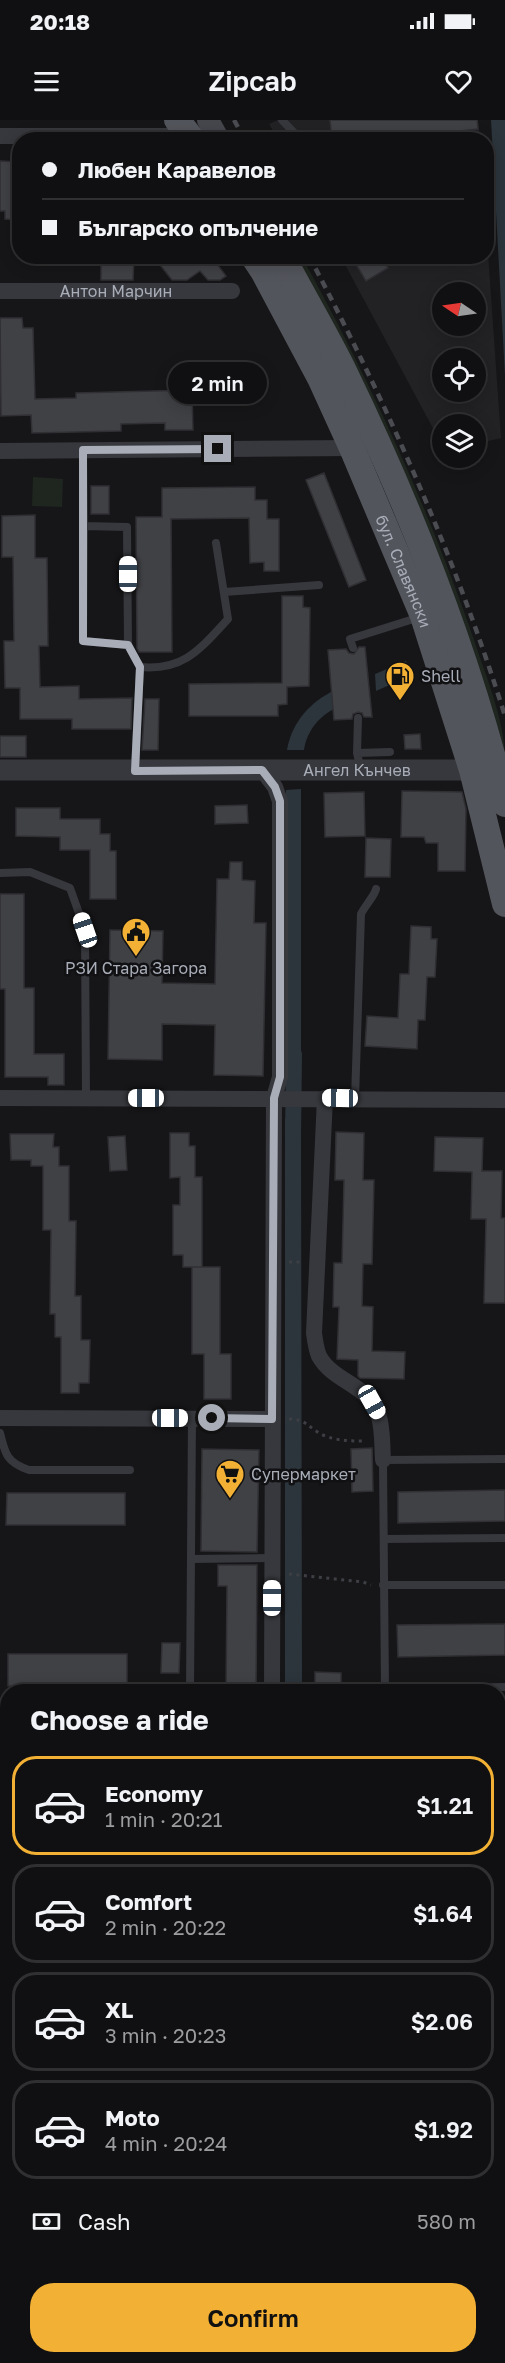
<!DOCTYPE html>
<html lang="en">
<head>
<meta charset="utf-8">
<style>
	body { margin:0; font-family:"Golos Text",sans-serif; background:#19191b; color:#f1f3f6; height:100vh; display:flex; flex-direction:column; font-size:22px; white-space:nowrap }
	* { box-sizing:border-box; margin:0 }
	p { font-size:20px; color:#9c9d9f }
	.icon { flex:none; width:33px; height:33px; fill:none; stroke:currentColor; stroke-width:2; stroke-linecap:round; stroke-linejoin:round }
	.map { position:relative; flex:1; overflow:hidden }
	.sheet { position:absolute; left:0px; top:1564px; width:506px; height:680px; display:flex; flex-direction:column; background:#101012; border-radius:24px 24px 0 0; box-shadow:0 3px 15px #0003,0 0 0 2px #303032 }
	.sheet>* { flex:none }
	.banner { position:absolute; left:12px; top:12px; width:482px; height:132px; border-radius:24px; box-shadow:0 3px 15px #0003,0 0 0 2px #303032; display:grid; align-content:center; height:132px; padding:0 30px; background:#101012 }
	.needle { width:39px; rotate:283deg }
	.controls { position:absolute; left:432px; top:162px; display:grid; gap:12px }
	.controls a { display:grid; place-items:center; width:54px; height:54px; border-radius:50%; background:#101012; box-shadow:0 3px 15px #0003,0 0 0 2px #303032; font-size:30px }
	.end { position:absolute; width:27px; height:27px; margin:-14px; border:8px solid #a8adb8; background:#111; box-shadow:0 0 0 3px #111 }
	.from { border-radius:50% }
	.bubble { position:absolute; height:42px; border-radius:21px; background:#101012; box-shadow:0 3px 15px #0003,0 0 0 2px #303032; font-size:20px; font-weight:600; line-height:42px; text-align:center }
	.car { position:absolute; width:18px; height:36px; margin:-18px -9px; border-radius:8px; box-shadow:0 0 4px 2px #0007; background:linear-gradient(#fff 24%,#345 0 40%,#fff 0 76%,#345 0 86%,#fff 0) }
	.banner b { display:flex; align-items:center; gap:21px; height:57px; font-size:22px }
	.banner b+b { border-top:2px solid #303032 }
	.banner i { width:15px; height:15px; background:#f1f3f6 }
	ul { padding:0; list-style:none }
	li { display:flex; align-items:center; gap:18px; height:99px; margin:0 12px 9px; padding:0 18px; border:3px solid #303032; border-radius:24px }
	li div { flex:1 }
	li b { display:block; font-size:22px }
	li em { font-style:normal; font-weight:600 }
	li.active { border-color:#f2b134 }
	li>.icon { width:54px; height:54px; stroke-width:1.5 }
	h2 { padding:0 30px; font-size:27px; line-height:72px }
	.pay { display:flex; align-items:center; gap:15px; height:66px; padding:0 30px; font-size:22px }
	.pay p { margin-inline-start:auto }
	.primary-button { display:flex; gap:12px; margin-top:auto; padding:12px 30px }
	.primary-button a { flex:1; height:69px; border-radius:24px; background:#f2b134; color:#111; font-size:24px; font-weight:600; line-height:69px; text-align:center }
	.status { display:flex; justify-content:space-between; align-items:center; height:42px; padding:0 30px; background:#101012; direction:ltr }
	.status svg { height:16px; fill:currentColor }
	header { display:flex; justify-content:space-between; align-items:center; height:78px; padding:0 30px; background:#101012; font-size:27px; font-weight:600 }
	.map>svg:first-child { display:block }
	.built { fill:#222225; fill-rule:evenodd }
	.green { fill:#1e261f }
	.water { fill:#2c353c }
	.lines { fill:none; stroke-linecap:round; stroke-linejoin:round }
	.canal { stroke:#2c353c; stroke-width:16 }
	.building { fill:#404145; stroke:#303034; stroke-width:1.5 }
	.path { stroke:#3d3f44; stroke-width:3; stroke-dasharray:3 4.5; stroke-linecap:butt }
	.service { stroke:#37383d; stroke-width:8 }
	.minor { stroke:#37383d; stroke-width:16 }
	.tertiary { stroke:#37383d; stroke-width:21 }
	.secondary { stroke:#45474d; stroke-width:22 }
	.primary { stroke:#53555c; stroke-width:26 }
	.rail { stroke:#4a4c52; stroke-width:4.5; stroke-dasharray:8 6; stroke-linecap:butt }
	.route { stroke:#a8adb8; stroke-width:8 }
	.labels { text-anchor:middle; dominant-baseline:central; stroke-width:5; stroke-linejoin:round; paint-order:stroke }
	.street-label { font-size:16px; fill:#a8adb8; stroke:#111113 }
	.poi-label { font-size:16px; fill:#a8adb8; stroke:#111113; text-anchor:start }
</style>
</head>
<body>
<div class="status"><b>20:18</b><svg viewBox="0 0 49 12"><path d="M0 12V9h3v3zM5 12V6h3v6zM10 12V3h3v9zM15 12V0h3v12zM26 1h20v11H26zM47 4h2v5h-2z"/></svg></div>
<header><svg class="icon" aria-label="menu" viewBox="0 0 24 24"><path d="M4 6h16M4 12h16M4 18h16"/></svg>Zipcab<svg class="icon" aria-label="heart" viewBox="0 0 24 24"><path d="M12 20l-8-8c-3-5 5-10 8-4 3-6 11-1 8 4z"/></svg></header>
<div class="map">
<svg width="505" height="2243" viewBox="0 0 505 2243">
	<rect width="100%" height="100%" fill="#161618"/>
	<path class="built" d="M278,0H478L480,19H278L269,4Z
		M486,105L501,318L476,324V304H442V325L341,137L486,136ZM442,172H476V206H442ZM442,238H476V272H442Z"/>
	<path class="green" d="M292,137H302C369,259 427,384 473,517C485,554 505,600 505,639Z
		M33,357L63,359L62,387L32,386Z
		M498,1791L505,1793V1904L498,1905Z
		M498,1955H505V2058L498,2062Z
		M346,2237H420V2243H346Z"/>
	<path class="water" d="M491,0H505V256Z
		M406,541L412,555L376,571L375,554Z
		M335,570L336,588C319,596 307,611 304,630H287C292,602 310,582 335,570Z
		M301,669V957H286V670Z
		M285,998L301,999L302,1572H285Z"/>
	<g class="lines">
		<path class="canal" d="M293,1019L294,934"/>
	</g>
	<path class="building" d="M330,0H477L478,9L376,20H332Z
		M0,41L20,42V100L5,99V91H0Z
		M101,136H134L133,160H101Z
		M153,136H218L214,140L226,156L220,160H208L200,151L187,160H172Z
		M351,136H381L388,148L366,161Z
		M0,198H22L23,208H33L35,279L76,278V273L192,270L193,310H165V303L121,304V311L32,313L31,295L1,296Z
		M324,353L366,460L349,467L306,360Z
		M91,366H109V394H91Z
		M255,367V380H267V399H279V451H264V442L250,443L249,398L171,399L172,532H139L137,528L136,397H162V368Z
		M35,395V438H47L48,526H39L40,567L79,566V579L132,578L131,609H72V599H20V568H5L4,521H14L13,437H2V396Z
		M282,476H303V487L310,488L309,566L287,567V584L278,585V596H189V564L282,563Z
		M359,527H365L372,597H364L362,593L358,592L353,594L352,599L334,600L328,530L346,529L349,533L354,534Z
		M145,579H159L158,630H142Z
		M420,614L421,629H405L404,615Z
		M0,616H26V637H0Z
		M402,671L462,672L466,689L465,751H438V723H426L424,717H401Z
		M364,672L365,716L325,717L324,673Z
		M247,685L248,703L215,704V686Z
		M16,688H60V699H100V714H110V731H116V779H90V730H60V717L16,716Z
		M366,718L391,719L390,757H365Z
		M230,742H242V760L255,761L254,803H266L263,956L214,955L215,905L162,904V940L108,939L110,810L163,811L162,863L215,864L217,759H229Z
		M0,774H24V868H34V934H64V965H48V957H5V869H0Z
		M411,806L431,807V819H437L435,857H427L425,900H418L417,929L365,926L367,896L398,898L400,854H409Z
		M336,1012L364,1013L363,1060H374L372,1144H363L362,1186L373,1187L372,1231L405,1232L404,1259L360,1258L358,1256V1240L337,1239L339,1187H333L334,1143H342L344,1060H335Z
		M170,1013H189V1026H195V1057H202V1147H183V1135H173V1085H180V1057L170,1058Z
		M10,1014H54L53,1027H59V1046H69V1101H76L75,1176H81V1220H90L89,1263H79V1273H61V1217H55V1194H50L51,1110H43V1046H31V1040H11Z
		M125,1016L127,1050L110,1051L108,1017Z
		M435,1017L483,1018L482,1051H502L501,1098H505V1183H484L486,1099H471L472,1052L434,1051Z
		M192,1147H220V1234H231V1279H204V1234H192Z
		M372,1328L373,1371L352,1372L351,1329Z
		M202,1329L259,1330L257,1432L201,1431Z
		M505,1370V1401L398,1403V1372Z
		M7,1373H125V1405H6Z
		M218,1445H257L256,1572H226L227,1466H218Z
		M505,1504V1535L398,1537L397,1505Z
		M162,1523H180L179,1553H161Z
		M8,1534H127V1566H8Z
		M315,1552L341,1553V1572H315Z"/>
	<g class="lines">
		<path class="path" d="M289,1142H303
			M289,1299C307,1299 308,1308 323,1315C337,1321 351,1321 366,1321
			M289,1454L363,1462L371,1465"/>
		<path class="service" d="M282,0L301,20
			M83,330L84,406
			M224,472L319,465
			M128,525L83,521L84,406L127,407L128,525L140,547
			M353,528L350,519L420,497
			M358,598L357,633L361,650
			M357,633L390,632
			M135,650L140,547C184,551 200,529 228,499L216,423
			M0,753L30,752L70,768L85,810L86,978
			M355,979L361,794C365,786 375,775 376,769
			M0,1313C5,1334 7,1343 29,1350H130
			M384,1419L505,1418
			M191,1439L272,1438
			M383,1465H505
			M385,1569L505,1567
			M190,1572L192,1298
			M385,1572L383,1340L505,1339
			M498,1594H505
			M0,1654H8
			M0,1760H8
			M0,1773L8,1782
			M0,1835H8
			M4,2243L5,2060
			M56,2243V2236"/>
		<g class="minor">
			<path d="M0,16H171"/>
			<path id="s1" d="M0,171H232"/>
			<path d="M0,331L352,328"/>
			<path d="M262,650L275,667L280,681V957L274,978L272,1572"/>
			<path d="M0,978L505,980"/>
			<path d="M325,978L314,1213C315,1220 316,1229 319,1236C333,1262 369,1265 378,1294C383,1307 382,1326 383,1340"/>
			<path d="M0,1298L272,1299"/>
			<path d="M0,1613H8"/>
			<path d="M471,2236V2243"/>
			<path d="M270,2243V2236"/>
		</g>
		<path class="tertiary" id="s2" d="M0,650H485"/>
		<path class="secondary" d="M208,0L219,20"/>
		<g class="primary">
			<path d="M177,0L193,20"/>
			<path id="s3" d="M253,136L263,151L321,260L352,328L423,496L472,650L505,784"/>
			<path d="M282,136C302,174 324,211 343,249C411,389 468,533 505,684"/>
			<path d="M498,1763H505"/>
			<path d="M498,1782L505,1784"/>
			<path d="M0,1901L8,1905"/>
			<path d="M498,1926L505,1925"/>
			<path d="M0,1929H8"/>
			<path d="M0,1953H8"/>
			<path d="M498,2071L505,2069"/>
		</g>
		<path class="rail" d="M234,0L245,20
			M309,136C387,284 455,436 505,596"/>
	</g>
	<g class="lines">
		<path class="route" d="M212,1298L272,1299L274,978L280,957V681L275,667L262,650L135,651L140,547L128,525L83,521V330L218,329"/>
	</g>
	<defs>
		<g id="fuel-pin" transform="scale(1.5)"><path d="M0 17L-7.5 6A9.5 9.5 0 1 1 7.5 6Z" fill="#f2b134" stroke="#111113"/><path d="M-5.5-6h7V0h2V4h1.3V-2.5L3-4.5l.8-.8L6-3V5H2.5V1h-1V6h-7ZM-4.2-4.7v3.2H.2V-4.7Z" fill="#111"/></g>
		<g id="civic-pin" transform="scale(1.5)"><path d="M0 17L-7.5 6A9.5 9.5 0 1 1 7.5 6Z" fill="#f2b134" stroke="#111113"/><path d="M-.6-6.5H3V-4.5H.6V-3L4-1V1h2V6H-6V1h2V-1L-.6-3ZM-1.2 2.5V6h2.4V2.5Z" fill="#111"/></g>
		<g id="supermarket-pin" transform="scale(1.5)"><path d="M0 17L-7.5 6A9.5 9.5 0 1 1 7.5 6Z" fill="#f2b134" stroke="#111113"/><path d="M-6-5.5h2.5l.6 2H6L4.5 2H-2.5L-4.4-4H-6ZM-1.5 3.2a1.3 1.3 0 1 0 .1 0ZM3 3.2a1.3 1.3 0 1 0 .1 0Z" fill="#111"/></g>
	</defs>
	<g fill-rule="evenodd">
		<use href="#fuel-pin" x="400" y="556"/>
		<use href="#civic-pin" x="136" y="812"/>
		<use href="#supermarket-pin" x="230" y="1354"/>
	</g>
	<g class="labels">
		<g class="street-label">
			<text stroke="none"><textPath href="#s1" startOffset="116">Антон Марчин</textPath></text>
			<text stroke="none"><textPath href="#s3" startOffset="350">бул. Славянски</textPath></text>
			<text stroke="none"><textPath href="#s2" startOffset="357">Ангел Кънчев</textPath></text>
		</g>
		<g class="poi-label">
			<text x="421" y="556">Shell</text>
			<text x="136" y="848" text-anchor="middle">РЗИ Стара Загора</text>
			<text x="251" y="1354">Супермаркет</text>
		</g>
	</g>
</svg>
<div class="controls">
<a><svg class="needle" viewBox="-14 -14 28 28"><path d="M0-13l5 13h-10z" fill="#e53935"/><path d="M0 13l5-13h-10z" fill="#9c9d9f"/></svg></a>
<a><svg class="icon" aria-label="locate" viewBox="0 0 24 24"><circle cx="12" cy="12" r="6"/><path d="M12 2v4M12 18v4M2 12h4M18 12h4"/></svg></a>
<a><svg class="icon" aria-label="layers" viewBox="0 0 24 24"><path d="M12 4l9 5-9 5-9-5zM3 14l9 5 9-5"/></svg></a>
</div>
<i class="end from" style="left:212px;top:1298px"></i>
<i class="end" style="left:218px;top:329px"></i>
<div class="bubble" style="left:168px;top:242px;width:99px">2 min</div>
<i class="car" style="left:128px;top:454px;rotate:0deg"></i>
<i class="car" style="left:85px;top:810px;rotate:341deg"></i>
<i class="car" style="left:146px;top:978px;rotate:270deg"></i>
<i class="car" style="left:340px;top:978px;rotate:271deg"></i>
<i class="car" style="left:372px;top:1282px;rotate:151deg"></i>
<i class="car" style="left:170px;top:1298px;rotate:90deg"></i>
<i class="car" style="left:272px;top:1478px;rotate:0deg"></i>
<div class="banner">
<b><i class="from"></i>Любен Каравелов</b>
<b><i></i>Българско опълчение</b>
</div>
<section class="sheet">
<h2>Choose a ride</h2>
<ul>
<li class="active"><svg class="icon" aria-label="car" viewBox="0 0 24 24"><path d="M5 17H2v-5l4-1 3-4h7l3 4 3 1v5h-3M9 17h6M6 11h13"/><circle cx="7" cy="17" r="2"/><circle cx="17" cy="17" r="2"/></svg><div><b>Economy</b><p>1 min · 20:21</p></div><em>$1.21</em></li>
<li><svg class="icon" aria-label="car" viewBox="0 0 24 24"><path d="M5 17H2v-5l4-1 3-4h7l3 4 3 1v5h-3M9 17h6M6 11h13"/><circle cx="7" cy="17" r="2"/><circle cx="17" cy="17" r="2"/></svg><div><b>Comfort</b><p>2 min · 20:22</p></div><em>$1.64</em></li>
<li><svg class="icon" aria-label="car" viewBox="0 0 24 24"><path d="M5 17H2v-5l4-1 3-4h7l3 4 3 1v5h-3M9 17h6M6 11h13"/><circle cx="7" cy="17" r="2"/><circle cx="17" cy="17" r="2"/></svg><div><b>XL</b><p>3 min · 20:23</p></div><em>$2.06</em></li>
<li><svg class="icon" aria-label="car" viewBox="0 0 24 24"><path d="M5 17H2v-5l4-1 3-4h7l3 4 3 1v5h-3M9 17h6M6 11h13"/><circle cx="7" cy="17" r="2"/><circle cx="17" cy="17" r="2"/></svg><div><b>Moto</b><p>4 min · 20:24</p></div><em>$1.92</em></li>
</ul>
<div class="pay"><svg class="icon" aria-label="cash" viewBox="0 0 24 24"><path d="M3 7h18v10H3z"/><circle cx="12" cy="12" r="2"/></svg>Cash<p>580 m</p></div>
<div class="primary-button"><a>Confirm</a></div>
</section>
</div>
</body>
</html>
